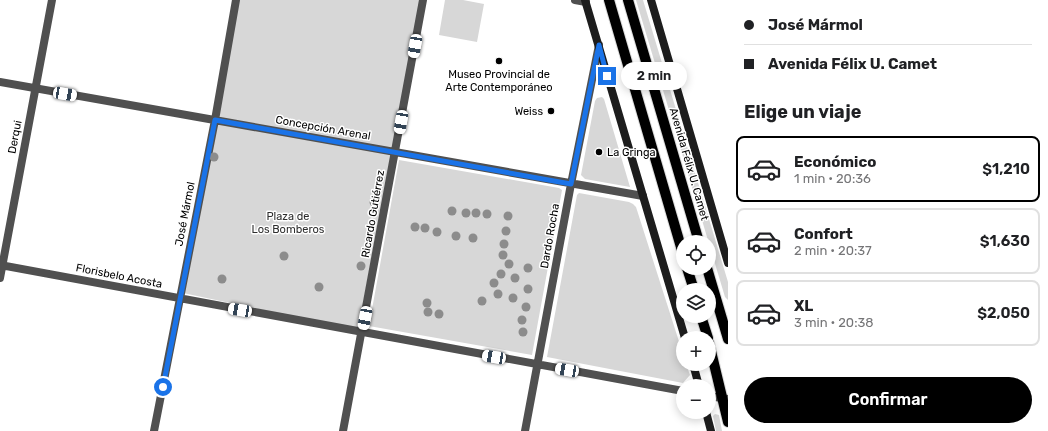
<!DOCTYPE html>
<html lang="es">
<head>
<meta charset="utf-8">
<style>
	body { margin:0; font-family:Rubik,sans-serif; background:#f2f2f2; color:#202124; height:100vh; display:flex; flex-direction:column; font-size:15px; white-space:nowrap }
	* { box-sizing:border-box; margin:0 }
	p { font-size:13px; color:#757577 }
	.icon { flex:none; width:22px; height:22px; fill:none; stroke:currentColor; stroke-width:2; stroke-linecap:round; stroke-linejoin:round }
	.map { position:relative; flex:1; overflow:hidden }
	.sheet { display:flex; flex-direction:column; background:#fff; width:320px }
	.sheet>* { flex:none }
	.guide { display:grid; align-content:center; height:88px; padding:0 16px; background:#fff }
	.buttons { position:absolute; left:676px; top:235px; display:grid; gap:8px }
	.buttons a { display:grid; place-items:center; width:40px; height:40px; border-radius:50%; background:#fff; box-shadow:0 2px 10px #0003; font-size:20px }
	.end { position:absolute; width:18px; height:18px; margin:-9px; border:5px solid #1a73e8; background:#fff; box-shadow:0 0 0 2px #fff }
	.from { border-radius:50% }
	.bubble { position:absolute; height:28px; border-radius:14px; background:#fff; box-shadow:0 2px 10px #0003; font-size:13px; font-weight:600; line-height:28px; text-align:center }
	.car { position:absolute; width:12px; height:24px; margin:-12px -6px; border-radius:5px; box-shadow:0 0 3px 1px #0007; background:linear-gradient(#fff 24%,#345 0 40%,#fff 0 76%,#345 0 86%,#fff 0) }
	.guide b { display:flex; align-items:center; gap:14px; height:38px; font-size:15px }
	.guide b+b { border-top:1px solid #e0e0e0 }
	.guide i { width:10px; height:10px; background:#202124 }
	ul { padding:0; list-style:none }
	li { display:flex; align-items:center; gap:12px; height:66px; margin:0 8px 6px; padding:0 8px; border:2px solid #e0e0e0; border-radius:8px }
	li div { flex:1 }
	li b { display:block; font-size:15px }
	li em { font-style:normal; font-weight:600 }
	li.current { border-color:#000 }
	li>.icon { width:36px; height:36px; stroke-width:1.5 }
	h2 { padding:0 16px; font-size:18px; line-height:48px }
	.cta { display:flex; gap:8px; margin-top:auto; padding:8px 16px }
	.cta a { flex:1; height:46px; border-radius:24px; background:#000; color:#fff; font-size:16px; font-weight:600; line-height:46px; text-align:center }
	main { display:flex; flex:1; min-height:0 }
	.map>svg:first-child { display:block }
	.green { fill:#d7d7d7 }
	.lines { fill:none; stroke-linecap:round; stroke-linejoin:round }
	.primary-casing { stroke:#dbdbdb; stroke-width:12 }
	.street { stroke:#505050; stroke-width:8 }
	.secondary { stroke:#1d1d1d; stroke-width:8 }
	.primary { stroke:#000; stroke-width:10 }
	.tree { fill:#8c8c8c }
	.route { stroke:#1a73e8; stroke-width:5 }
	.poi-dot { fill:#000; stroke:#fff; stroke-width:1.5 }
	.labels { text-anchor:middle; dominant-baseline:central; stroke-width:3; stroke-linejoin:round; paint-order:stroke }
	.poi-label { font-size:11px; fill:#000; stroke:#fff }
	.street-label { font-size:11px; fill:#000; stroke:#fff }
	.park-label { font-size:11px; fill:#2e2e2e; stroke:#fff }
</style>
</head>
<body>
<main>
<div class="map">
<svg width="728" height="431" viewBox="0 0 728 431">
	<rect width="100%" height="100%" fill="#fff"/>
	<path class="green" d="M239,0H420L358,330L183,293Z
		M445,0H463L484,4L477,42L439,35Z
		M636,0H643L728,282V300L725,297Z
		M602,97L604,99L630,187L585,179L581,175L595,101L597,98Z
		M399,160L559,188L562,190L532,355L369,326Z
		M579,193L629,202L633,204L636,207L683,354V364H686L690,375L683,383L547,357L577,195Z
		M715,414L719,415L722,431H716L713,416Z"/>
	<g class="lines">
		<g class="primary-casing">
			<path id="primary" d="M609,0L683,254
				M628,0L699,242
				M687,268L694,290
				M707,268L728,339
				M701,316L708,338
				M709,343L728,422"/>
		</g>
		<path class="street" d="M575,0L586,2
			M0,82L643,196
			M0,265L683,391
			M0,278L52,0
			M709,396L728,399
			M154,431L215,120L236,0
			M343,431L423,0
			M525,431L571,184L599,45"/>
		<path class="secondary" d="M585,0L685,338
			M651,0L728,263
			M693,364L699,386
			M706,412L711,431"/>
		<use href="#primary" class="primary"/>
	</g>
	<g class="tree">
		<circle cx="214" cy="157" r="4.5"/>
		<circle cx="374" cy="202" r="4.5"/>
		<circle cx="452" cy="211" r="4.5"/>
		<circle cx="466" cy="213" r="4.5"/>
		<circle cx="476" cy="213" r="4.5"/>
		<circle cx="487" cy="214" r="4.5"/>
		<circle cx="508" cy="216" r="4.5"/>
		<circle cx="415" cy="227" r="4.5"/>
		<circle cx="425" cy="228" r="4.5"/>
		<circle cx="506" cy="231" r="4.5"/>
		<circle cx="437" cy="232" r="4.5"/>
		<circle cx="456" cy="236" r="4.5"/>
		<circle cx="473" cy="238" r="4.5"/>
		<circle cx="504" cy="244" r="4.5"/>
		<circle cx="503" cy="255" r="4.5"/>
		<circle cx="284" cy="256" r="4.5"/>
		<circle cx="509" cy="264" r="4.5"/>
		<circle cx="361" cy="266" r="4.5"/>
		<circle cx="528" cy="268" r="4.5"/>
		<circle cx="501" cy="274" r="4.5"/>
		<circle cx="515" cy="278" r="4.5"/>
		<circle cx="222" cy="279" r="4.5"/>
		<circle cx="494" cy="283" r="4.5"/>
		<circle cx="319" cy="287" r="4.5"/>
		<circle cx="528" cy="289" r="4.5"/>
		<circle cx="498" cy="294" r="4.5"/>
		<circle cx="513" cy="298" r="4.5"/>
		<circle cx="482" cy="301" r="4.5"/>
		<circle cx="427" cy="303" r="4.5"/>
		<circle cx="526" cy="307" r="4.5"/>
		<circle cx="428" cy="312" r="4.5"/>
		<circle cx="439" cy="314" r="4.5"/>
		<circle cx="522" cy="320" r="4.5"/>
		<circle cx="523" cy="332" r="4.5"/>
	</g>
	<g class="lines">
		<path class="route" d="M163,387L215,120L571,184L599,45L607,76"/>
	</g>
	<g class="poi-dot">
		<circle cx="499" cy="61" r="4"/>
		<circle cx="551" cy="111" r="4"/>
		<circle cx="599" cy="152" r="4"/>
	</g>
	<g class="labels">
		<g class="poi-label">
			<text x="499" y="74">Museo Provincial de<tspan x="499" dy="13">Arte Contemporáneo</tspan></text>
			<text x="543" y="111" text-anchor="end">Weiss</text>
			<text x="607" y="152" text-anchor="start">La Gringa</text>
		</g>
		<g class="street-label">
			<text transform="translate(323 128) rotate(10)">Concepción Arenal</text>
			<text transform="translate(15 137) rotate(-79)">Derqui</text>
			<text transform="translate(689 164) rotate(74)">Avenida Félix U. Camet</text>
			<text transform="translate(185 214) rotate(-79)">José Mármol</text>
			<text transform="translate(373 214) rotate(-80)">Ricardo Gutiérrez</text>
			<text transform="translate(550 236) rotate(-80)">Dardo Rocha</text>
			<text transform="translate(119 276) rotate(11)">Florisbelo Acosta</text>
		</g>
		<g class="park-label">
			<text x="288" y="216">Plaza de<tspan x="288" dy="13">Los Bomberos</tspan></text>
		</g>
	</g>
</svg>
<div class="buttons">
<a><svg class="icon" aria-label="locate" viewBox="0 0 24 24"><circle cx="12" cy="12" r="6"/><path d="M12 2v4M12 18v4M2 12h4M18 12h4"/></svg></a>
<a><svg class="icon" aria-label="layers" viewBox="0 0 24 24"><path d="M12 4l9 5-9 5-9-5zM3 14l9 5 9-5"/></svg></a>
<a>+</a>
<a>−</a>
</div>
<i class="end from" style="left:163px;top:387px"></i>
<i class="end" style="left:607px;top:76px"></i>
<div class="bubble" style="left:621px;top:62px;width:66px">2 min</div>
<i class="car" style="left:415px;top:46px;rotate:190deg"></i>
<i class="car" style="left:65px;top:94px;rotate:100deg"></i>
<i class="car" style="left:401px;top:122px;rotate:190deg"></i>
<i class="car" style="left:240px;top:310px;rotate:280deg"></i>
<i class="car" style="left:365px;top:318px;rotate:191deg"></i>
<i class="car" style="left:494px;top:357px;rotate:280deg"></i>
<i class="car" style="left:567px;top:370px;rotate:280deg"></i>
</div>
<section class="sheet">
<div class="guide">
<b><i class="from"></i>José Mármol</b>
<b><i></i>Avenida Félix U. Camet</b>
</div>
<h2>Elige un viaje</h2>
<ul>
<li class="current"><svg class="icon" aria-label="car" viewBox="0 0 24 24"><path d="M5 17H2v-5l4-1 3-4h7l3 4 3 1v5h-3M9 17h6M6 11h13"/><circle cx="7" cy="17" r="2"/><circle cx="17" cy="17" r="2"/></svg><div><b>Económico</b><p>1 min · 20:36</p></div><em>$1,210</em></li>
<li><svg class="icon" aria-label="car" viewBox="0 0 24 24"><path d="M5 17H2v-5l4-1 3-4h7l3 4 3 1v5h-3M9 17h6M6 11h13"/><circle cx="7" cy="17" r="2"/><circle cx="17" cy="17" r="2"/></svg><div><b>Confort</b><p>2 min · 20:37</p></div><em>$1,630</em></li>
<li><svg class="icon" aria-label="car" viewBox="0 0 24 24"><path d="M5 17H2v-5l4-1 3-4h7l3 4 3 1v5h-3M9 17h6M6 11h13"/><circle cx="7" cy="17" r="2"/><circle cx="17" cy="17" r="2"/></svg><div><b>XL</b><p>3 min · 20:38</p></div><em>$2,050</em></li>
</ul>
<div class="cta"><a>Confirmar</a></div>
</section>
</main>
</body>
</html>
